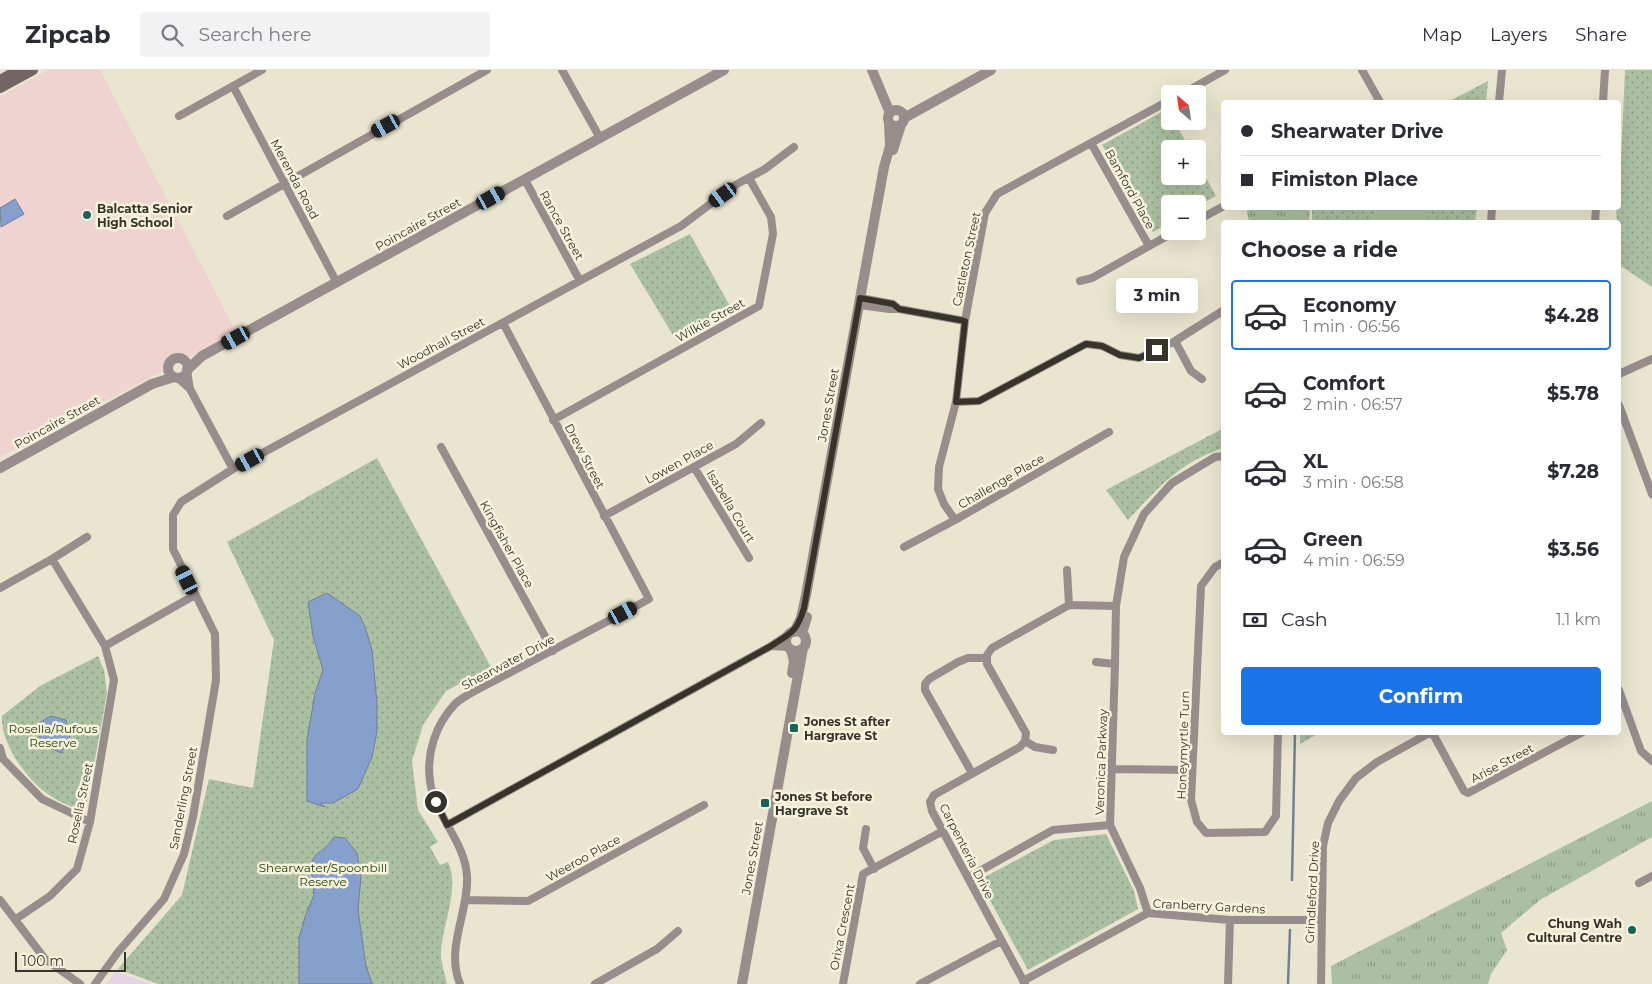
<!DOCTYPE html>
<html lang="en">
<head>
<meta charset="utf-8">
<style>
	body { margin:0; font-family:Montserrat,sans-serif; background:#f2f2f3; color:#2b2b33; height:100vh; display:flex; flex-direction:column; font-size:19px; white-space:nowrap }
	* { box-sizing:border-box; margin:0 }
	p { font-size:16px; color:#7c7c81 }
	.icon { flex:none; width:28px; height:28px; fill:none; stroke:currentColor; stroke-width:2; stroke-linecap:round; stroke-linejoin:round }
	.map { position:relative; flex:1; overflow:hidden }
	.drawer { position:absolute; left:1221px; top:150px; width:400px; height:515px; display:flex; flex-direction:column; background:#fff; border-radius:5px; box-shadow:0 5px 20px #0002 }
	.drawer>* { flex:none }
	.top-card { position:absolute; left:1221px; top:30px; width:400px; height:110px; border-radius:5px; box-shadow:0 5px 20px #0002; display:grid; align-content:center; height:110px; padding:0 20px; background:#fff }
	.needle { width:32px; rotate:331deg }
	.buttons { position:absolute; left:1161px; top:15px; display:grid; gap:10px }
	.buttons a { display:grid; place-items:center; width:45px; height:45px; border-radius:5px; background:#fff; box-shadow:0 5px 20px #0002; font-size:25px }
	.scale { position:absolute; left:15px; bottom:12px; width:111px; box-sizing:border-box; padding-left:5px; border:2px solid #35332a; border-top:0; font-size:14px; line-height:18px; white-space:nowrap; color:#35332a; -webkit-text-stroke:4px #f6f2db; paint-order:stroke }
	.end { position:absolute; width:22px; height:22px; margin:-11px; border:6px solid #35332a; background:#fff; box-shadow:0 0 0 2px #fff }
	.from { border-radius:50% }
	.bubble { position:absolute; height:35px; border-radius:5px; background:#fff; box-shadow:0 5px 20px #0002; font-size:16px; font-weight:700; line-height:35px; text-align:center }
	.car { position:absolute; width:15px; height:30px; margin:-15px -8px; border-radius:6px; box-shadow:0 0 4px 1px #0007; background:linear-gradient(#222 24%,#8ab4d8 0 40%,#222 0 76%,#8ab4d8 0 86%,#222 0) }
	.top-card b { display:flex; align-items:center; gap:18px; height:48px; font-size:19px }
	.top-card b+b { border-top:1px solid #e1e1e2 }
	.top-card i { width:12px; height:12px; background:#2b2b33 }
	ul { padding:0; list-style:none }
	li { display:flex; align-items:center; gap:15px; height:70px; margin:0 10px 8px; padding:0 10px; border:2px solid transparent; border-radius:5px }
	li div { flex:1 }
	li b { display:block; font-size:19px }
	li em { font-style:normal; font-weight:700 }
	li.on { border-color:#1a73e8 }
	li>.icon { width:45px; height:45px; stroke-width:1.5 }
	h2 { padding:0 20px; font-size:22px; line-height:60px }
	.pay { display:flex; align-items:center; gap:12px; height:55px; padding:0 20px; font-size:19px }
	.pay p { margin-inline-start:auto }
	.primary-button { display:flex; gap:10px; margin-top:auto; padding:10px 20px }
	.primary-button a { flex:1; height:58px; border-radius:5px; background:#1a73e8; color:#fff; font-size:20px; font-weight:700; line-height:58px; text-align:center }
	header { display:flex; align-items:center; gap:30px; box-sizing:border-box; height:70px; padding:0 25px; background:#fff; border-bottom:1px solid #e1e1e2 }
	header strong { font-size:24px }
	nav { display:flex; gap:28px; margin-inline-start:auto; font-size:18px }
	.search { width:350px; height:45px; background:#f2f2f3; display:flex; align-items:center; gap:12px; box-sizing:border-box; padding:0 18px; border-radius:5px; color:#7c7c81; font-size:19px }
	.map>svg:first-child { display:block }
	.commercial { fill:#e5d4e5 }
	.education { fill:#eed3d0 }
	.grass { fill:url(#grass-tufts) }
	.park { fill:url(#park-dots) }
	.pitch { fill:#abbfa1 }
	.water { fill:#86a0cc; stroke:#6e7f9b }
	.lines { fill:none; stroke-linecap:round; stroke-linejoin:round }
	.stream { stroke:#6e7f9b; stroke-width:2.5 }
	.minor { stroke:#988d8d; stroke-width:8 }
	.tertiary { stroke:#988d8d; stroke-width:10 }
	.secondary { stroke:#746464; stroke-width:10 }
	.route { stroke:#35332a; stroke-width:6 }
	.poi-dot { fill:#18635b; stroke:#f6f2db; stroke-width:2 }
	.labels { text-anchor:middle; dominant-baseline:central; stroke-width:5; stroke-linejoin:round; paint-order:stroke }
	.street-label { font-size:12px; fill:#35332a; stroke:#f6f2db }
	.poi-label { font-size:12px; font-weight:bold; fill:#35332a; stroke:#f6f2db; text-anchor:start }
	.park-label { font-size:12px; fill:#1f3b0a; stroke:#f6f2db }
</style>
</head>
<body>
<header>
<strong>Zipcab</strong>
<div class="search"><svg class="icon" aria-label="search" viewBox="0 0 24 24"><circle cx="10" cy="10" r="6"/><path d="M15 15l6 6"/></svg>Search here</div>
<nav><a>Map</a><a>Layers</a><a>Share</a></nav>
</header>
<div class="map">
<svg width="1652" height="914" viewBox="0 0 1652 914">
	<defs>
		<pattern id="grass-tufts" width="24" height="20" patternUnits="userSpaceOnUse" patternTransform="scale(1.25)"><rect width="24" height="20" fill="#abbfa1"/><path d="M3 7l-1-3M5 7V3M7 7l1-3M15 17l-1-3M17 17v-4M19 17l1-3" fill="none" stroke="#8c9c83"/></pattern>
		<pattern id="park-dots" width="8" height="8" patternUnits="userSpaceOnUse" patternTransform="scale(1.25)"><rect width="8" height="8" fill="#abbfa1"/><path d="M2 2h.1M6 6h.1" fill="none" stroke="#8c9c83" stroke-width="1.8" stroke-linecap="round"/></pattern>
	</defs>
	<rect width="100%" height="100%" fill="#e9e5ce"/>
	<path class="commercial" d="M115,902L152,914H107Z"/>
	<path class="education" d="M48,0H100L236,262L0,387V27Z"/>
	<path class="grass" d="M1254,138H1310L1309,152H1249L1247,141Z
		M1652,731V767L1540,830L1501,863L1507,880L1491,904L1488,914H1332L1331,896Z"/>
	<path class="park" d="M1625,0H1652V217L1621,196L1619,152H1617L1616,138H1619Z
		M1488,11L1486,32H1448Z
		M1167,39L1170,43V51H1174L1190,79H1170V106H1198V93L1216,126L1198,136V134H1170V152L1153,162L1102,75Z
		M1312,138H1477L1475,152H1312Z
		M690,164L731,238L676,270L630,194Z
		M1224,358V378C1181,391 1157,419 1128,450L1106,420Z
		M377,388L491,597L446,621L423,655L412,691L418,740L438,772L430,777L440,795L448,792C461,818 440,860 441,887C442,896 445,905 447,914H158L118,899L182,825L209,709L253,718L274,570L227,472Z
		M98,586L104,600L107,623L87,733L79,740C68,735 55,730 45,722C26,708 0,672 2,646L40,616Z
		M1300,663V662L1319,663L1300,674Z
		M1106,764L1134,821L1138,839L1028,900L979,810L1054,770Z"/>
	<path class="pitch" d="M1375,138H1429L1427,152H1373Z"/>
	<path class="water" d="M15,129L24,144L1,157L0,138Z
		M327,523L360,546L365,557L372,580L377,633V661L372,687L358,719L333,733H320L325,737L307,731V670L315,623L323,600L313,566L308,532Z
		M51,646L66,650L70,666L61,683L44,675L34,656Z
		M334,767L345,768L357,783L361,806L358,840L366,896L372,914H299V868L306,844L314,825L311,793L315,786L327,776Z"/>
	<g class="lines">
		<path class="stream" d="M1292,810L1295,662
			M1288,914L1290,860"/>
		<path class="minor" d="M562,0L600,68
			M1362,0L1380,32
			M233,16L337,213
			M1182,24L1225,0
			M1499,32L1502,0
			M1603,32L1605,0
			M179,46L262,0
			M1091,73L1149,176
			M525,110L580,211
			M227,146L487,0
			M1198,150L1224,136
			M1491,152L1492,138
			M1595,152L1596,138
			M1080,211L1092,208L1176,161
			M860,228L893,234L899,239
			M859,235L890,239H899L965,251
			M1175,271L1191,301L1202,309
			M187,302L190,319L233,399
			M1619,304L1652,289
			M178,308L190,319
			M956,332L979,331L1086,274L1102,276L1120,285L1139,288L1175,271L1224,240
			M1619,335L1652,424
			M553,350L759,236L773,164L771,147L749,108
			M441,377L553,581
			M694,397L749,488
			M604,446L736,374L761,353
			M955,450L944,434L938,419L939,397L956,332L965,251L985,143L997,124L1170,30
			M904,477L955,450L1109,362
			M1224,492L1215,497L1201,516L1191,730L1197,752L1206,763L1265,762L1276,746L1278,662
			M1067,500L1069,535
			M0,518L52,489L87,467
			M105,576L195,525
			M771,576L788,577
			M1096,592L1115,594
			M1619,620L1641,681L1652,691
			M1432,662L1464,721L1468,723L1583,662
			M1025,671L1035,677L1053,680
			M0,678L3,689L42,729L90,752
			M1112,699L1192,700
			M972,703L925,620V614L929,609L958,592L968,588H987
			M447,755L771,576L789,564
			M866,759L863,778L874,799
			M969,807L1053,760L1110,755
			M1639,813L1652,806
			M0,830L45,889L80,914
			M465,830L528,831L704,735
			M1148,843L1140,818L1110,755L1115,594L1116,536L1124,487L1144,444L1172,413L1215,387L1224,386
			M16,849L50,826L77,799L90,752L114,610L105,576L52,489
			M1023,911L1148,843L1230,850H1321
			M95,914L118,882L164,829L184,784L193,747L216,610L215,564L173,479V445L181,432L233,399L681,156L737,114L765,99L794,77
			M460,914C445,878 469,842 467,806C465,771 434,745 430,711C426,683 436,654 455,634C465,624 497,610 511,602C557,578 603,554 649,529L503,253
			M595,914L657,879L678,861
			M843,914L863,804L943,761
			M920,914L1001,871
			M1025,914L932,741L930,732L934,725L1020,677L1025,671L1026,663L987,594V585L992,578L1069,535L1116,536
			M1228,914L1230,850
			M1321,914L1323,776L1328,753L1339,731L1356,708L1377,692L1431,662"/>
		<path class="tertiary" d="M872,0L890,43
			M888 48a8 8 0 1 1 16 0a8 8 0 1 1-16 0Z
			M904,48L991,0
			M893,80L901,55
			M168 298a10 10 0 1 1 20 0a10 10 0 1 1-20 0Z
			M187,300L202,286L724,0
			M0,398L152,314L174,307
			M786 571a10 10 0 1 1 20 0a10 10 0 1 1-20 0Z
			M794,562L801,548L806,525L884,97L890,76L889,53
			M802,563L807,547
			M791,580L794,591L792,603
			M742,914L803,578"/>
		<path class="secondary" d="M0,10L18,0
			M0,18L33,0"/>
	</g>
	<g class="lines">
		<path class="route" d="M436,732L447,755L771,576C791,563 797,562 804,538L860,228L893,234L899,239L965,251L956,332L979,331L1086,274L1102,276L1120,285L1139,288L1157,280"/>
	</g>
	<g class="poi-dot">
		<circle cx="87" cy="145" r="5"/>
		<rect x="789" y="653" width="10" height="10" rx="2.5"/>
		<rect x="760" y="728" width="10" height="10" rx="2.5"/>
		<circle cx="1632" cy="860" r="5"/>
	</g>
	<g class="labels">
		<g class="street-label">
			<text transform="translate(295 109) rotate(62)">Merenda Road</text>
			<text transform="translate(1130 119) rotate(61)">Bamford Place</text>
			<text transform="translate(418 154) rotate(-29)">Poincaire Street</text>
			<text transform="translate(562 155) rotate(61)">Rance Street</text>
			<text transform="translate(966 189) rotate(-78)">Castleton Street</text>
			<text transform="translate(710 250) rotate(-29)">Wilkie Street</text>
			<text transform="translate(441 273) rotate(-28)">Woodhall Street</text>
			<text transform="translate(828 335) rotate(-80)">Jones Street</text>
			<text transform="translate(57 352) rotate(-29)">Poincaire Street</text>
			<text transform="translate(585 386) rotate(62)">Drew Street</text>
			<text transform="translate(679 392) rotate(-29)">Lowen Place</text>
			<text transform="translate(1001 411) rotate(-30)">Challenge Place</text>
			<text transform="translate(731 436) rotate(59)">Isabella Court</text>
			<text transform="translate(507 474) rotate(61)">Kingfisher Place</text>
			<text transform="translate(508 592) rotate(-28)">Shearwater Drive</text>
			<text transform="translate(1183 675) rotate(-88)">Honeymyrtle Turn</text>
			<text transform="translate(1101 692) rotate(-88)">Veronica Parkway</text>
			<text transform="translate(1502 693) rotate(-28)">Arise Street</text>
			<text transform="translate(183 728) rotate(-79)">Sanderling Street</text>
			<text transform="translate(80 733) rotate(-78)">Rosella Street</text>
			<text transform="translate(967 781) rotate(63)">Carpenteria Drive</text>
			<text transform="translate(583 788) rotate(-29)">Weeroo Place</text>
			<text transform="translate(752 788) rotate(-80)">Jones Street</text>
			<text transform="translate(1312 822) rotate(-87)">Grindleford Drive</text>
			<text transform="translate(1209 836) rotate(3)">Cranberry Gardens</text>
			<text transform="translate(842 857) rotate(-79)">Orixa Crescent</text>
		</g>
		<g class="poi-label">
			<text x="97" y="138">Balcatta Senior<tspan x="97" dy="14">High School</tspan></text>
			<text x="804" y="651">Jones St after<tspan x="804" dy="14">Hargrave St</tspan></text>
			<text x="775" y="726">Jones St before<tspan x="775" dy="14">Hargrave St</tspan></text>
			<text x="1622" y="853" text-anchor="end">Chung Wah<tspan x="1622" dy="14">Cultural Centre</tspan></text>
		</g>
		<g class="park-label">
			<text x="53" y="658">Rosella/Rufous<tspan x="53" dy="14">Reserve</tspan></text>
			<text x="323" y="797">Shearwater/Spoonbill<tspan x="323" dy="14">Reserve</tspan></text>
		</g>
	</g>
</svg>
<div class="buttons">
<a><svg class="needle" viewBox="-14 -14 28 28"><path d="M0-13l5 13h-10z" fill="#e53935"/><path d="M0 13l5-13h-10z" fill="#7c7c81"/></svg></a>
<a>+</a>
<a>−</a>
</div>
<div class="scale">100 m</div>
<i class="end from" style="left:436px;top:732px"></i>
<i class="end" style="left:1157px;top:280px"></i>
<div class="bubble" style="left:1116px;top:208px;width:82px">3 min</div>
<i class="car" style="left:386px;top:56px;rotate:241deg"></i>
<i class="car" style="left:723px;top:125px;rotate:234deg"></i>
<i class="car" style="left:491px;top:128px;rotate:61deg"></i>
<i class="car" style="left:236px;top:268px;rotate:241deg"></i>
<i class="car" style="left:250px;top:390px;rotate:241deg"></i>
<i class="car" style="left:187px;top:510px;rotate:334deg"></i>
<i class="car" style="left:623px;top:543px;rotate:62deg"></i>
<div class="top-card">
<b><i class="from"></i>Shearwater Drive</b>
<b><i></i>Fimiston Place</b>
</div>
<section class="drawer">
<h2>Choose a ride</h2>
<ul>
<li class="on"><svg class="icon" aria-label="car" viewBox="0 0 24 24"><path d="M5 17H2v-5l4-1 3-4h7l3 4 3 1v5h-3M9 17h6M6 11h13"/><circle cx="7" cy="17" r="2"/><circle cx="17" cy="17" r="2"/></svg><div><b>Economy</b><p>1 min · 06:56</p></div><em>$4.28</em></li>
<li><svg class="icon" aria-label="car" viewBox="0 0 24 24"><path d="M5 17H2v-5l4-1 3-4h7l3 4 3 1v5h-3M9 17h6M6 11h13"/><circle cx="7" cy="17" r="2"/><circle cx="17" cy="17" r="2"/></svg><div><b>Comfort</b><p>2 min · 06:57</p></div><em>$5.78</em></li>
<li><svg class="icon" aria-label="car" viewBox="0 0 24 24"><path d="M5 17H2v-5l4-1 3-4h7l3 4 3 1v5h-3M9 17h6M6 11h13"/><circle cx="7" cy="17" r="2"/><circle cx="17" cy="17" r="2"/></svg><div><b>XL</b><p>3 min · 06:58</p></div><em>$7.28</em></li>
<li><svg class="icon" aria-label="car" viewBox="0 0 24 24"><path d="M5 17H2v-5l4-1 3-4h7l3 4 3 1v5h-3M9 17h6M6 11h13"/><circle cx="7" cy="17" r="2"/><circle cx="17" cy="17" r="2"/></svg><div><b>Green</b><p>4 min · 06:59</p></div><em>$3.56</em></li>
</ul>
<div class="pay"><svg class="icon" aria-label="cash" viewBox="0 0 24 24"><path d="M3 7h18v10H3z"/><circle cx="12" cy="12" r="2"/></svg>Cash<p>1.1 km</p></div>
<div class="primary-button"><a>Confirm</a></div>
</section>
</div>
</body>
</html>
